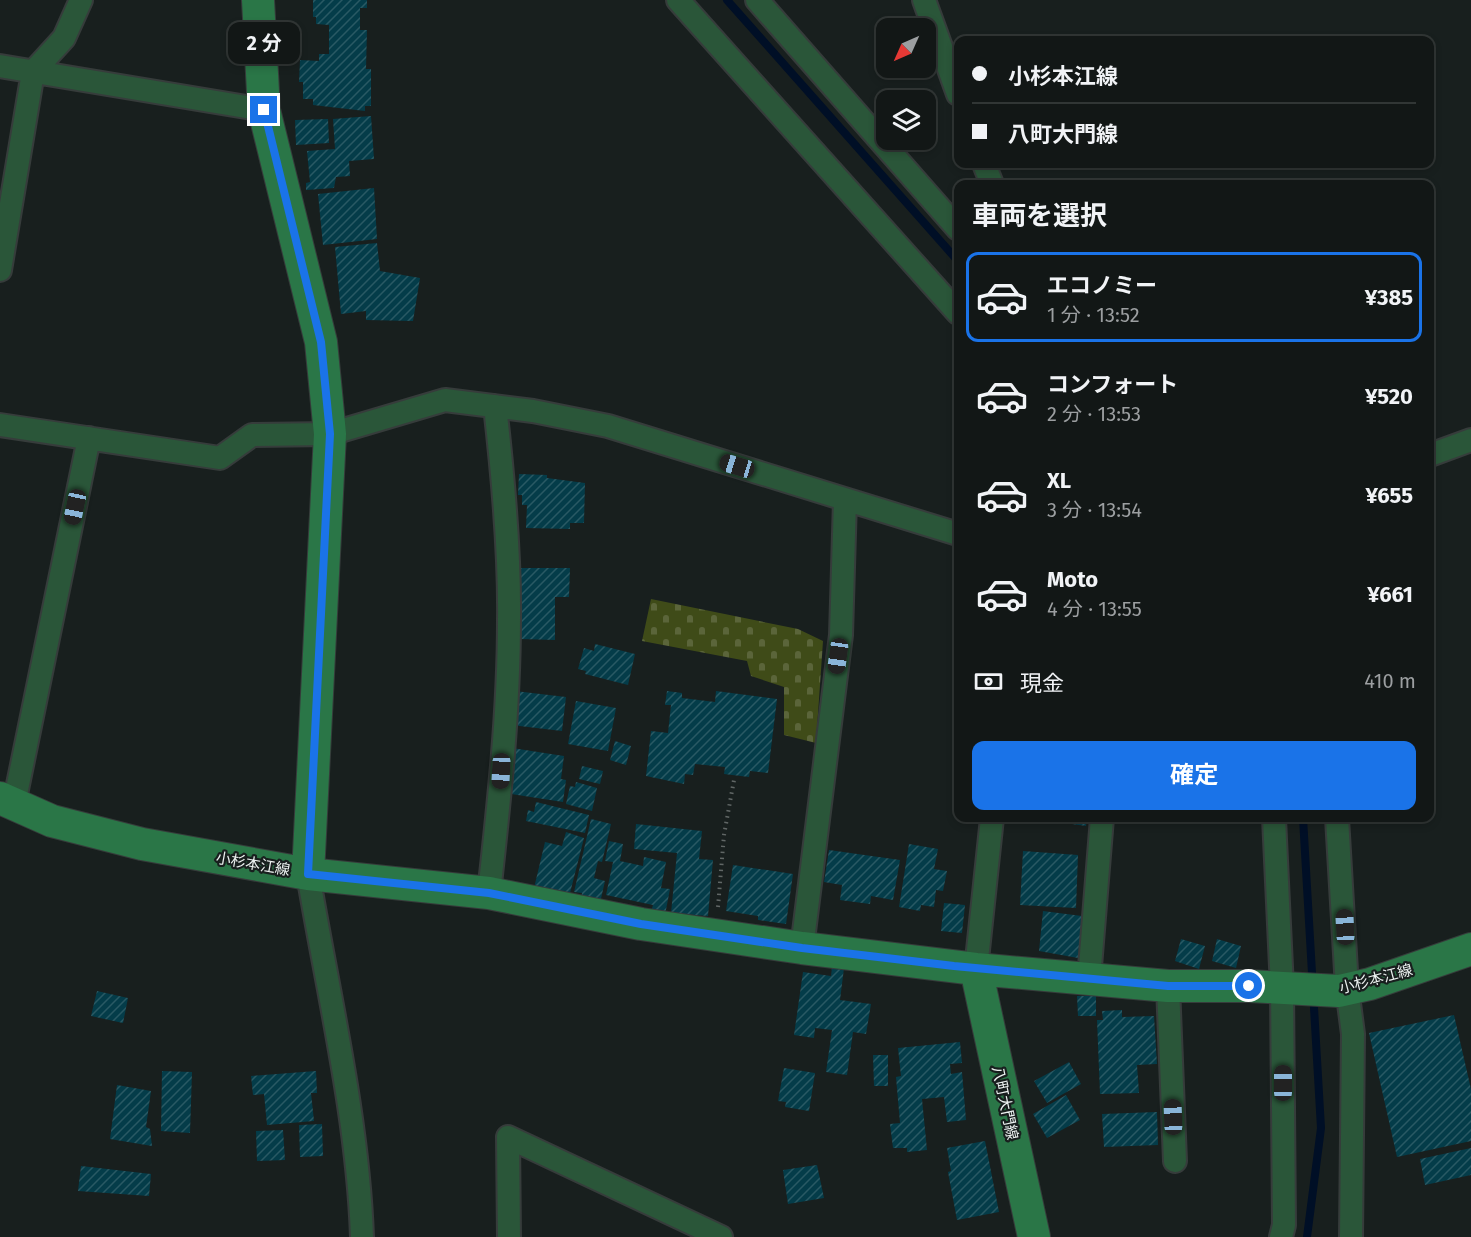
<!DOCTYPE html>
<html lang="ja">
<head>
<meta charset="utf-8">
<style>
	body { margin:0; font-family:"Fira Sans","Noto Sans JP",sans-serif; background:#1f2423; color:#f1f3f6; height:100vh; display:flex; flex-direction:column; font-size:22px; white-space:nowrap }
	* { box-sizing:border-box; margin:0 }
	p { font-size:20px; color:#9c9fa1 }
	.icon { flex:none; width:33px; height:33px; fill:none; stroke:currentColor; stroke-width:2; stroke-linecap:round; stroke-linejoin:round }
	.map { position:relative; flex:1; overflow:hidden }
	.side { position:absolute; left:954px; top:180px; width:480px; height:642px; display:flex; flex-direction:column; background:#121716; border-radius:12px; box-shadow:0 3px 9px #0003,0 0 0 2px #313635 }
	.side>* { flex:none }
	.guide { position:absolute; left:954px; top:36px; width:480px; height:132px; border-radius:12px; box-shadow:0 3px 9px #0003,0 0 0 2px #313635; display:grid; align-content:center; height:132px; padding:0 18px; background:#121716 }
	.needle { width:39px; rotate:225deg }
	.tools { position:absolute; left:876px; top:18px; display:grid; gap:12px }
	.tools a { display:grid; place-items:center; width:60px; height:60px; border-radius:12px; background:#121716; box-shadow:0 3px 9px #0003,0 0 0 2px #313635; font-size:30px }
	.end { position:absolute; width:27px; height:27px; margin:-14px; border:8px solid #1a73e8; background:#fff; box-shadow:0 0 0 3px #fff }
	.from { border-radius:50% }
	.bubble { position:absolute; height:42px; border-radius:12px; background:#121716; box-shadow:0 3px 9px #0003,0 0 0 2px #313635; font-size:20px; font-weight:700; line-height:42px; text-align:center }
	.car { position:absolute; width:18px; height:36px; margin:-18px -9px; border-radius:8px; box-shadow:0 0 4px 2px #0007; background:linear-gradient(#222 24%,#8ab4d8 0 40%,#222 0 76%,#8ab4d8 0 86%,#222 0) }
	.guide b { display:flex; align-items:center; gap:21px; height:57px; font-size:22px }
	.guide b+b { border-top:2px solid #313635 }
	.guide i { width:15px; height:15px; background:#f1f3f6 }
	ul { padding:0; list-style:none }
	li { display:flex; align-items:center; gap:18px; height:90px; margin:0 12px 9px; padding:0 6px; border:3px solid transparent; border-radius:12px }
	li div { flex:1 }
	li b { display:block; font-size:22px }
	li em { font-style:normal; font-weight:700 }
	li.current { border-color:#1a73e8 }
	li>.icon { width:54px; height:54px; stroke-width:1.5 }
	h2 { padding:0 18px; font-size:27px; line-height:72px }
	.pay { display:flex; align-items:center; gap:15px; height:66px; padding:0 18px; font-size:22px }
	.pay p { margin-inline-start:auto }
	.primary-button { display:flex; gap:12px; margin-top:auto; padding:12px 18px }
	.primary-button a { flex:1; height:69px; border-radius:12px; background:#1a73e8; color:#fff; font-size:24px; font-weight:700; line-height:69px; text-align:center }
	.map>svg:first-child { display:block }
	.cemetery { fill:url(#cemetery-stones) }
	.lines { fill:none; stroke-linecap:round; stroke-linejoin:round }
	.stream { stroke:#000f26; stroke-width:8 }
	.building { fill:url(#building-hatch) }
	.street-casing { stroke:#363c3b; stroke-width:26 }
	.secondary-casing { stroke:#363c3b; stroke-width:34 }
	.path { stroke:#616766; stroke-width:4; stroke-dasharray:1.5 4.5; stroke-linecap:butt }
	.street { stroke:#2a5639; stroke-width:22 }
	.secondary { stroke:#2a7647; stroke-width:32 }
	.route { stroke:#1a73e8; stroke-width:8 }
	.labels { text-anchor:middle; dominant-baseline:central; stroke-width:4.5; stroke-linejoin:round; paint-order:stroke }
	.street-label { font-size:15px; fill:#ecf1f0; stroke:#181f1e }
</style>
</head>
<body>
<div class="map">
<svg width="1471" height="1237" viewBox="0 0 1471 1237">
	<defs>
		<pattern id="cemetery-stones" width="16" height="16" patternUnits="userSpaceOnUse" patternTransform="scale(1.5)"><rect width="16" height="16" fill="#3f4b18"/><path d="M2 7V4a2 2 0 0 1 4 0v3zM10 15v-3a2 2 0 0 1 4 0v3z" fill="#5b653a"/></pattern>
		<pattern id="building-hatch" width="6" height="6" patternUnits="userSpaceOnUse" patternTransform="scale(1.5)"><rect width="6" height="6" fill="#043c49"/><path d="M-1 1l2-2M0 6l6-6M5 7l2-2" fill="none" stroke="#295964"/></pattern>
	</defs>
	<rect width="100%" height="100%" fill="#181f1e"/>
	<path class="cemetery" d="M651,599L798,629L823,641L816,743L784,735V687L751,676L747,661L642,641Z"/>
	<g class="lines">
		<path class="stream" d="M727,0L958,261
			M1303,818L1321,1128L1307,1237"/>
	</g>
	<path class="building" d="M313,0H367V8H360V30H367L366,69H371V106H365V111L313,105V99H303V82H299L300,60L319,61V54H329V25L316,24V17H313Z
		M371,116L374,159L349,161L350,176L336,177L334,188L306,190V183L310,182L307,151L335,149L333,119Z
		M328,119L329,143L296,145L295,120Z
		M374,188L377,239L323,245L318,194Z
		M377,243L380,271L420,278L413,321L366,320V311L341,314L335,247Z
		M519,474L547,475V478L585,483L584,523H570V529L526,528L527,505H522V495H518Z
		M520,568H570L569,597H555V640L519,639Z
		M595,644L635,654L628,685L585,674L586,671L578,669L584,648L594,651Z
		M515,691L566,697L562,731L511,725Z
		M667,691L682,693V698L715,702L716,691L777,699L768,773L750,771L749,777L724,774L725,767L695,764L693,775L685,774L684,784L646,776L651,731L668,733L671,705H665Z
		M576,701L616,708L608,751L568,744Z
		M615,741L631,746L626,765L610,760Z
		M512,748L564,756L561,779L566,780L563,802L505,793Z
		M582,766L603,771L600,784L579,779Z
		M576,782L597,788L592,811L566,804L570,786L575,787Z
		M536,802L589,815L585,833L526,821L528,810L534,812Z
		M1066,818H1087L1086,826L1065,823Z
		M591,819L611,824L602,862L598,861L594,878L605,881L600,903L581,898L582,893L574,892Z
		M636,824L702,831L699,859L713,860L708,916L671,913L677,853L634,849Z
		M566,832L584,838L569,897L534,888L545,842L562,846Z
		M609,841L623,844L620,861L643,866L644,857L666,862L661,888L670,889L665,915L651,912L653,905L606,895L613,862L605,861Z
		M909,844L938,849L934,869L947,871L943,891L936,890L934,907L921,905L920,911L899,907Z
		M829,850L900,860L893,900L871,896L870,904L840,900L842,885L824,882Z
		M1023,851L1078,855L1076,908L1020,905Z
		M733,865L793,874L786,924L758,920V916L726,911Z
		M944,903L965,905L962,933L941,931Z
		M1043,911L1082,916L1078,958L1039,951Z
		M1181,939L1205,946L1199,969L1175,961Z
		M1217,939L1241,946L1236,968L1212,961Z
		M832,967L844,968L840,1000L871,1004L866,1034L853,1032L847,1075L826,1072L832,1030L815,1028L814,1038L794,1035L803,972L831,976Z
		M97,991L128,998L123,1023L91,1016Z
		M1077,996H1096V1016H1078Z
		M1122,1010V1017L1154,1016L1157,1064L1137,1065L1139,1093L1100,1094L1097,1020H1103L1102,1011Z
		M1454,1015L1471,1089V1141L1397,1157L1369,1033Z
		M960,1042L962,1063L950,1064L951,1074L962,1072L966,1120L947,1122L944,1097L922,1099L927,1150L907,1152V1148H893L890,1124L900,1123L896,1077L901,1076L898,1048Z
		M873,1055H888V1086H874Z
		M1069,1062L1081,1084L1047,1103L1034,1081Z
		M784,1068L815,1073L809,1111L785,1107L786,1102L778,1101Z
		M162,1071L192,1072L190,1133L161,1131Z
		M316,1071L317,1093H311L314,1121L267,1125L264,1094L253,1095L251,1076Z
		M117,1085L151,1091L146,1127L150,1129L152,1146L110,1139Z
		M1066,1095L1080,1120L1047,1138L1033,1114Z
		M1157,1112L1158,1145L1104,1147L1102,1114Z
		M322,1124L323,1156L300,1157L299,1125Z
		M283,1130L285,1160L257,1161L256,1131Z
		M985,1141L999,1212L957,1220L948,1172L951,1171L947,1148Z
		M1471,1148V1175L1425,1185L1420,1159Z
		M817,1165L824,1198L788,1204L783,1170Z
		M81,1166L151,1174L149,1196L78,1191Z"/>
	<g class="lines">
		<g class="street-casing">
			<path id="street" d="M678,0L958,313
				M757,0L958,229
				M924,0L958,94
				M0,66L264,110
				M984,164L992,184
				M0,270L33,72L64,38L81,0
				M0,425L220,458L252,435L330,434L445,400L533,411L608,426L958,534
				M1430,455L1471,440
				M14,804L89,438
				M1274,818L1282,988L1284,1225L1281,1237
				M1337,818L1347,988L1353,1034L1351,1237
				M308,874C328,993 358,1118 362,1237
				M489,893C499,803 509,711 509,620C510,549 503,476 495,406
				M802,948L841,635L845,500
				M976,969L992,818
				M1089,979L1102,818
				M1168,986L1175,1161
				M509,1237L508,1137L721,1237"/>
		</g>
		<g class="secondary-casing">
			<path id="secondary" d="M258,0L264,110L321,342L330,434L308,874
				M0,798L52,821L142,844L308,874L489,893L641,924L802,948L976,969L1168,986H1249L1339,991L1370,984L1471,949
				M976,969L1034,1237"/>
		</g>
		<path class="path" d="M718,907L724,835L734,780"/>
		<use href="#street" class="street"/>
		<use href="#secondary" class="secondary"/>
	</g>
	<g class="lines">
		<path class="route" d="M264,110L321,342L330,434L308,874L489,893L641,924L802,948L954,966L1168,986H1249"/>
	</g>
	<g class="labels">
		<g class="street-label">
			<text transform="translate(253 864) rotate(10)">小杉本江線</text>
			<text transform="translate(1376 979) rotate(-15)">小杉本江線</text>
			<text transform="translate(1005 1103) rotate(78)">八町大門線</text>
		</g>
	</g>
</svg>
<div class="tools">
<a><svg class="needle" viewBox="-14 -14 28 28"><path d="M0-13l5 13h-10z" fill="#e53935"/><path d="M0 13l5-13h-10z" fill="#9c9fa1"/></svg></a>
<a><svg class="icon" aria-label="layers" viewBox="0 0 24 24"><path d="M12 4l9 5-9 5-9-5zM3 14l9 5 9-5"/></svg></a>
</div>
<i class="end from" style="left:1249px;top:986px"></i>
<i class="end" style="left:264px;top:110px"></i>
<div class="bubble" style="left:228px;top:22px;width:72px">2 分</div>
<i class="car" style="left:737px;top:466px;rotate:287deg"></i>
<i class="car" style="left:75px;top:507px;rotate:192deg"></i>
<i class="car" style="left:838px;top:656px;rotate:188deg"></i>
<i class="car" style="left:501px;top:771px;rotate:183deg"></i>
<i class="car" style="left:1345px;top:927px;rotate:357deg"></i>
<i class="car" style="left:1283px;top:1083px;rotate:0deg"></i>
<i class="car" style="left:1173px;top:1117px;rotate:358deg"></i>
<div class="guide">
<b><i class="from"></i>小杉本江線</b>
<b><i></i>八町大門線</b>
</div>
<section class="side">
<h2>車両を選択</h2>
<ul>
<li class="current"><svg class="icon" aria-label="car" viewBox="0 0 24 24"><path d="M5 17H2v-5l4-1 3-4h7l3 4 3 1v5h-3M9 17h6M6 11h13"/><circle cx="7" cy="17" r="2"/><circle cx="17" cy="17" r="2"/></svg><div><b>エコノミー</b><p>1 分 · 13:52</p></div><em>¥385</em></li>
<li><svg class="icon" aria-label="car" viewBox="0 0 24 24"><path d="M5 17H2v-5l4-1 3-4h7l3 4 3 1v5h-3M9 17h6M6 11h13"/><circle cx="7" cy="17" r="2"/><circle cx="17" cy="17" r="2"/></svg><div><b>コンフォート</b><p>2 分 · 13:53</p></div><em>¥520</em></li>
<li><svg class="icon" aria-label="car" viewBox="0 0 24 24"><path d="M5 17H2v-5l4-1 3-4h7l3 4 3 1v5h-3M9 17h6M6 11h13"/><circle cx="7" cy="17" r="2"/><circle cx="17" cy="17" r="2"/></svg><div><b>XL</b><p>3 分 · 13:54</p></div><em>¥655</em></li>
<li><svg class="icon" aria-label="car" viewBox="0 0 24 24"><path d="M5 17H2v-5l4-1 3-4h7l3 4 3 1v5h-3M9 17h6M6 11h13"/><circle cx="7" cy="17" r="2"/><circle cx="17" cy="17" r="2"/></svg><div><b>Moto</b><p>4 分 · 13:55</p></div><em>¥661</em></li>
</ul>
<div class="pay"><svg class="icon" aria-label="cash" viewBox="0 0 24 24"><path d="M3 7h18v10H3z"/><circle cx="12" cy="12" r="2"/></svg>現金<p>410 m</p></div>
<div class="primary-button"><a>確定</a></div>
</section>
</div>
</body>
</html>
